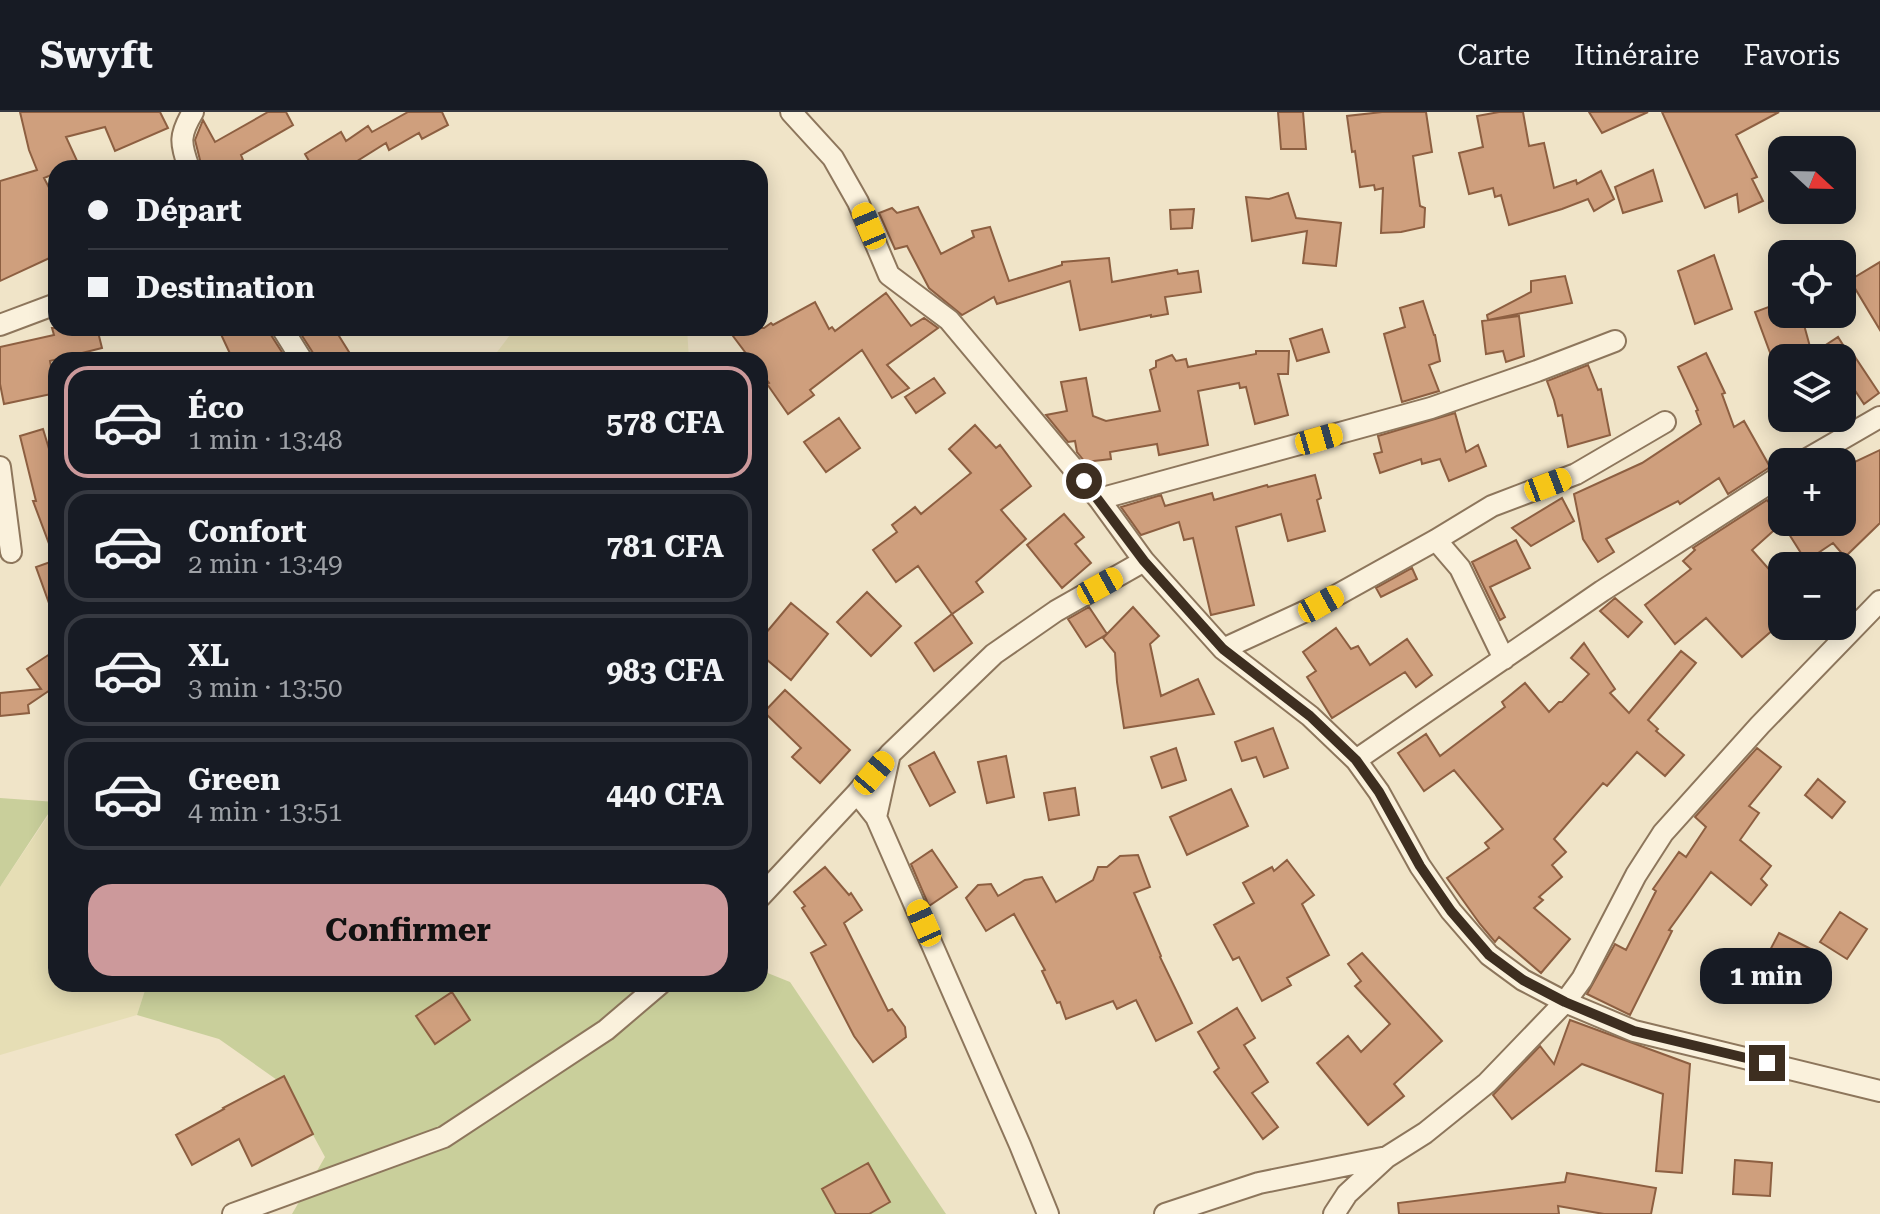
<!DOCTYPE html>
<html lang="fr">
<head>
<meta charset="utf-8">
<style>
	body { margin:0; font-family:"Roboto Serif",serif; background:#20242c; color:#f1f3f6; height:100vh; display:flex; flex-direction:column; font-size:30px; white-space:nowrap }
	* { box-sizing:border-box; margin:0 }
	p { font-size:26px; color:#9ea1a6 }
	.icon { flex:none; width:44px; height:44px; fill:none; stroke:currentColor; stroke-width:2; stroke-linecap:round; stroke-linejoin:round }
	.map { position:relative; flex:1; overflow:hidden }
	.sheet { position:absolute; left:48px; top:240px; width:720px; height:640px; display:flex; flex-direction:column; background:#171b24; border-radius:24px; box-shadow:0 4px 20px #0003 }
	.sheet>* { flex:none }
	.top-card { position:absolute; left:48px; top:48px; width:720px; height:176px; border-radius:24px; box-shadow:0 4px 20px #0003; display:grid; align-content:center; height:176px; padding:0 40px; background:#171b24 }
	.needle { width:52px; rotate:112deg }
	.controls { position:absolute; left:1768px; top:24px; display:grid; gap:16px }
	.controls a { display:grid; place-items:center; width:88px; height:88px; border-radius:16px; background:#171b24; box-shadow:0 4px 20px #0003; font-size:40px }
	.end { position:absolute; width:36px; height:36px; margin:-18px; border:10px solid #3d2e20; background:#fff; box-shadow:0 0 0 4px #fff }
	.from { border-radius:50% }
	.bubble { position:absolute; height:56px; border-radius:24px; background:#171b24; box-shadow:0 4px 20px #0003; font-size:26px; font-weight:700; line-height:56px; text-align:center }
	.car { position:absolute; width:24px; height:48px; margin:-24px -12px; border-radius:10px; box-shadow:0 0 6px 2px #0007; background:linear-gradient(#f5c518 24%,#345 0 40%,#f5c518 0 76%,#345 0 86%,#f5c518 0) }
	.top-card b { display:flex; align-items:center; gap:28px; height:76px; font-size:30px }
	.top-card b+b { border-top:2px solid #363941 }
	.top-card i { width:20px; height:20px; background:#f1f3f6 }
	ul { padding:14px 0 0; list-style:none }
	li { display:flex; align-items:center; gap:24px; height:112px; margin:0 16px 12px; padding:0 24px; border:4px solid #363941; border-radius:24px }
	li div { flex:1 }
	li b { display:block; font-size:30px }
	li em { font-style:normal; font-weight:700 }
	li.selected { border-color:#cc999b }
	li>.icon { width:72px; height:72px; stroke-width:1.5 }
	.button { display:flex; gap:16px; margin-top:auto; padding:16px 40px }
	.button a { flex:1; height:92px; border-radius:24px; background:#cc999b; color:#111; font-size:32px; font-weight:700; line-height:92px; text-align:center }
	header { display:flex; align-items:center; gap:48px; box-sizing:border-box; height:112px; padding:0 40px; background:#171b24; border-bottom:2px solid #363941 }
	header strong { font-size:38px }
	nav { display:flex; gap:44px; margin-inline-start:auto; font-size:28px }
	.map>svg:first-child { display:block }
	.farmland { fill:#e6deb5 }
	.green { fill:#c9cf9b }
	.building { fill:#cf9f7d; stroke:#8d5f41; stroke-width:2 }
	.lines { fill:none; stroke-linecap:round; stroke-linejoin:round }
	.minor-casing { stroke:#8d765c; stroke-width:24 }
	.minor { stroke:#faf1dc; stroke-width:20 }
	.route { stroke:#3d2e20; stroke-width:10 }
</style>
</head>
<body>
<header>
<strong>Swyft</strong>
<nav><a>Carte</a><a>Itinéraire</a><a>Favoris</a></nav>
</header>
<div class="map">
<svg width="1880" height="1102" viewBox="0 0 1880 1102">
	<rect width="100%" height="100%" fill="#f0e4c8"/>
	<path class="farmland" d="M519,216H687L689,248H491L513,219Z
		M56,692V872H147L137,903L0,943V775Z"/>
	<path class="green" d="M0,686L56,690L0,775Z
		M760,858L790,870L946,1102H292L325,1045L287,975L219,927L137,903L147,872H760Z"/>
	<path class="building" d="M20,0H160L168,16L115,39L105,15L66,25L78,51L67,56H56V61L44,66L56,89V143L0,169V69L37,58L29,38Z
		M268,0H286L293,13L241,43L243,48L223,56H202L195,28L203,8L215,30Z
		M408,0H442L448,13L422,27L419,21L389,38L386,31L346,56H313L305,42L341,20L346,29L368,14L372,20Z
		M1278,0H1303L1306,37H1281Z
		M1382,0H1426L1432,40L1413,44L1420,94L1425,96L1424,115L1401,120L1381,121L1383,76L1375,78L1374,73L1360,75L1355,39L1352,40L1347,4Z
		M1499,0H1523L1529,34L1544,31L1554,76L1576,68L1577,72L1601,59L1614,87L1594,99L1588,87L1562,97L1509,113L1501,83L1495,85L1493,76L1469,82L1459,41L1483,35L1477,4Z
		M1589,0H1648L1602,21Z
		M1662,0H1779L1736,23L1757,65L1752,67L1763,89L1739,100L1737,82L1705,96Z
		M1653,58L1662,89L1623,101L1615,75Z
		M1288,81L1296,106L1341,111L1336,154L1303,151L1307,119L1252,129L1246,85L1269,87Z
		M918,95L941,142L974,125L972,119L990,115L1009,169L1062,153V150L1109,146L1112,170L1177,158L1178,162L1198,159L1201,180L1165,185L1168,202L1151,205V203L1080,218L1070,169L997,192L994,185L962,203L929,176L907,134L895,137L879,101L892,96L897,101Z
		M1194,97L1192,116L1171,117L1170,98Z
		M1714,143L1732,197L1695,212L1678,159Z
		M1880,150V218L1850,168Z
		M1565,164L1572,191L1488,208L1487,203L1531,180V169Z
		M886,181L911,214L924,206L938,216L887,253L909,276L892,286L862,238L810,278L814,283L788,302L767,272L769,271L760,259V248H751L727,216H764L771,211L773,213L815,190L829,217L832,215L835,219Z
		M1423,189L1434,223H1435L1440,249L1429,253L1439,279L1402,290L1384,222L1405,215L1400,196Z
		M1782,190V202H1801L1812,242L1838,225L1850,244L1853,242L1879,281L1864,292L1842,259V249L1847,246H1772L1755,200Z
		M1519,204L1524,244L1506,250L1503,239L1486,242L1482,209Z
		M52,216H97L102,236L50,249L56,281L4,292L0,272V235L54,223Z
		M218,216H269L271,223L287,248H233Z
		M303,216H334L354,248H315L313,241L299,219Z
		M1322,217L1329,240L1297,249L1290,227Z
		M1256,239H1289L1288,262H1278L1288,303L1255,312L1246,275L1240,276L1239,271L1198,279L1208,333L1159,343L1157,332L1110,340L1111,347L1085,350L1077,340L1075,329L1068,330L1046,303L1067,299L1061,270L1086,266L1093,304L1106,309L1160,299L1150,258L1156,255V249L1172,243L1176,249L1186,247L1188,255L1256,242Z
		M1706,241L1725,281L1722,282L1734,315L1744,309L1770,355L1728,382L1719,366L1680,392L1678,389L1606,427L1614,440L1598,450L1583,427L1574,382L1642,351L1701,312L1696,299L1698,298L1678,255Z
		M1588,253L1598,278L1601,277L1610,323L1568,335L1562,303L1558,304L1554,288L1547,269Z
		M934,266L945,281L916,301L905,285Z
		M1455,301L1466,340L1478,333L1486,354L1449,369L1440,347L1422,352L1421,347L1380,361L1374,342L1382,340L1378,324Z
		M839,306L860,336L826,360L804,330Z
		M975,313L996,336L1000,333L1031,374L1001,398L1026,427L976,470L983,480L952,502L918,454L896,470L873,438L897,420L892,413L915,395L921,402L971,361L949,337Z
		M43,317L56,360V445H54L33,389H36L20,324Z
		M1880,338V411L1845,445L1833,431L1806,449L1782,411L1752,438L1782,472V509L1775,516L1742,545L1706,506L1675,532L1645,493L1691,457L1683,449L1695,438L1693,436L1767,388L1782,406V410H1842V356Z
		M1315,363L1321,386L1317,388L1325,419L1288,429L1281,402L1236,415L1254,493L1211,503L1193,426L1184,428L1179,410L1141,423L1121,395L1161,383L1165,394L1212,381L1214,388L1267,373L1268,375Z
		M1562,386L1574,409L1531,434L1512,416Z
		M1064,402L1084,425L1075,432L1091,451L1062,476L1027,433Z
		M1516,428L1530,456L1490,475L1505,505L1500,508L1472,450Z
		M56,448V505H54L36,455Z
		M1412,456L1417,467L1381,485L1376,476Z
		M867,480L901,514L871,544L837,510Z
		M1615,486L1642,510L1628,525L1600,499Z
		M791,491L828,522L791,568L760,542V528Z
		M1089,495L1107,522L1086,535L1068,507Z
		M1133,495L1159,524L1150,532L1161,584L1198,567L1214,602L1124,616L1117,570L1115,541L1103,526Z
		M952,502L972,531L934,559L915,531Z
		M1336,516L1351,537L1358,534L1370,553L1407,527L1432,563L1416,575L1405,560L1332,606L1307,565L1316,559L1303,540Z
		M1584,531L1615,577L1610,581L1629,601L1681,539L1696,551L1648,608L1658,617L1656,619L1684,643L1665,664L1637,640L1607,674L1603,671L1554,727L1566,740L1552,753L1562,765L1539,785L1543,788L1534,796L1570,827L1541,861L1499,825L1495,830L1480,812L1447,766L1489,736L1485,731L1503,717L1454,658L1424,679L1398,641L1426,622L1440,644L1505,595L1502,590L1525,571L1549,600L1559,590H1562L1589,562L1571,546Z
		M56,538V574L28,593L29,601L0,604V581L41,577L27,557Z
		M785,578L850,638L820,671L792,645L801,636L764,600Z
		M1273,616L1288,656L1264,665L1256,645L1242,649L1235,630Z
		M1176,636L1186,668L1162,676L1151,645Z
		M1757,636L1781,655L1749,694L1759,701L1740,728L1771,754L1761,767L1767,773L1751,793L1711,760L1669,818L1672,819L1630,903L1587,882L1615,832L1626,838L1656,779L1653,777L1679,740L1686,745L1706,715L1695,705Z
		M934,640L955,680L930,694L909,654Z
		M1006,644L1014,685L987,691L978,650Z
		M1818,667L1845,690L1832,706L1805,683Z
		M1075,676L1079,703L1049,708L1044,681Z
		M1231,677L1248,714L1187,743L1170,705Z
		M932,738L957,775L929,794L911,752Z
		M1138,743L1150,775L1134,781L1161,844L1160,845L1192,911L1156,929L1136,888L1117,897L1113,889L1066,907L1060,890L1057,891L1042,859L1045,858L1014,802L986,819L966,786L978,773L991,772L998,784L1025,768L1042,765L1056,790L1093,768L1098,755H1107L1120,744Z
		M1287,748L1314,783L1302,792L1329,843L1287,866L1291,873L1262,889L1239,845L1233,848L1214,813L1254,791L1243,771L1272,755L1274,759Z
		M825,755L849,783L851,781L862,798L844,811L888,899L892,897L905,915L906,925L873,950L854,924L811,841L826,833L802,796L805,794L794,780Z
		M1840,800L1867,817L1847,847L1820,830Z
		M1779,821L1817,840L1806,861L1768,842Z
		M1362,841L1442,929L1394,972L1404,984L1368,1013L1317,951L1348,924L1361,940L1390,912L1355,874L1361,869L1348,852Z
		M452,880L470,908L435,932L416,904Z
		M1237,896L1255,926L1244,933L1268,970L1252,981L1278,1015L1263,1027L1214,960L1219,956L1198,920Z
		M1570,908L1690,952L1682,1061L1656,1059L1663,982L1582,952L1512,1007L1493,983L1540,934L1554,952Z
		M284,964L313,1022L252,1054L239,1027L192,1053L176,1023L224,997L223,996Z
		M1735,1048L1772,1051L1770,1084L1733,1082Z
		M868,1051L890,1090L869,1102H836L822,1077Z
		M1567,1061L1656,1076L1651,1102H1604L1558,1094L1559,1102H1399L1398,1091L1565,1070Z"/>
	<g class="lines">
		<g class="minor-casing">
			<path id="minor" d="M791,0L833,46L858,90L889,163L949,208L1099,387L1144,449L1223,537L1310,604L1356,648L1379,680L1420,754L1451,799L1489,843L1523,868L1565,890L1634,919L1880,979
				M189,56C180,31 179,23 193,0
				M0,213L56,192
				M282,216L302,248
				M1802,350L1880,305
				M0,355L11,440
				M1099,387L1431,296L1537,259L1615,229
				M1436,428L1460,456L1504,547
				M1223,537L1321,492L1436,428L1492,394L1576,362L1665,310
				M1356,648L1602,479L1782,363
				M857,681L876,705L1020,1033L1048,1102
				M876,705L889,646
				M760,785L857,681L890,642L994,542L1056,499L1144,449
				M233,1102L444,1025L606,918L660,872
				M1165,1102L1259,1071L1387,1045
				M1334,1102L1347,1082L1387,1045L1425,1021L1487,971L1565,890L1582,867L1636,763L1663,721L1760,613L1880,489"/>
		</g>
		<use href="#minor" class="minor"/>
	</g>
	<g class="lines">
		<path class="route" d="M1084,369L1144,449L1223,537L1310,604L1356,648L1379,680L1420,754L1451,799L1489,843L1523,868L1565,890L1634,919L1767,951"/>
	</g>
</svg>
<div class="controls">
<a><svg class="needle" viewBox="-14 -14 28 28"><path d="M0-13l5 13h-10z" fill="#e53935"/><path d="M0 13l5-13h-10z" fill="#9ea1a6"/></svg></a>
<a><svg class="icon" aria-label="locate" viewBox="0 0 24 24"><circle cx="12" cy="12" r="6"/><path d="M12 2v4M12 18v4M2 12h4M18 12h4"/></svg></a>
<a><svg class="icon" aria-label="layers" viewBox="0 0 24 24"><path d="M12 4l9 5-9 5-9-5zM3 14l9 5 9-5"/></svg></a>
<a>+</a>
<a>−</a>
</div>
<i class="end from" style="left:1084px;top:369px"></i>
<i class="end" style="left:1767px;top:951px"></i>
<div class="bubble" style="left:1700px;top:836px;width:132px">1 min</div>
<i class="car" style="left:869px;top:114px;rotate:337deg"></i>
<i class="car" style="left:1319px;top:327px;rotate:74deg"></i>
<i class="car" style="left:1548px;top:373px;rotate:69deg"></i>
<i class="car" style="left:1100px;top:474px;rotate:61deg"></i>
<i class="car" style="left:1321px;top:492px;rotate:61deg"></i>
<i class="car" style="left:874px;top:661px;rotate:40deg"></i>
<i class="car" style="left:924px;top:811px;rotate:336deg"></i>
<div class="top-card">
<b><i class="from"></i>Départ</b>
<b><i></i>Destination</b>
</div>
<section class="sheet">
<ul>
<li class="selected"><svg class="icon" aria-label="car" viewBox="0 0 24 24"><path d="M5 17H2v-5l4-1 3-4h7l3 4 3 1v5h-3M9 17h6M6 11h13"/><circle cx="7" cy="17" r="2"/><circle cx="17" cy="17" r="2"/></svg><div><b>Éco</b><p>1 min · 13:48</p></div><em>578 CFA</em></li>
<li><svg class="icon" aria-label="car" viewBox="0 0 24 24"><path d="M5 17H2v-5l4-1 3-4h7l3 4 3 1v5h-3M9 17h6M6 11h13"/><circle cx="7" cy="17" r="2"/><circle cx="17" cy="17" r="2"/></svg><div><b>Confort</b><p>2 min · 13:49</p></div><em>781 CFA</em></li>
<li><svg class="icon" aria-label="car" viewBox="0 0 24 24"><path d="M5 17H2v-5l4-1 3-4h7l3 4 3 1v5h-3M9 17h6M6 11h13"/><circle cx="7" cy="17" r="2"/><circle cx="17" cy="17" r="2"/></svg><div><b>XL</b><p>3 min · 13:50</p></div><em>983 CFA</em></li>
<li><svg class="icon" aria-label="car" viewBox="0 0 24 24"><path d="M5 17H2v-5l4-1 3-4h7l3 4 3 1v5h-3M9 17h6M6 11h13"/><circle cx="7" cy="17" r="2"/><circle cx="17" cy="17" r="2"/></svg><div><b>Green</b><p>4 min · 13:51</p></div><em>440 CFA</em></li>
</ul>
<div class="button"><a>Confirmer</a></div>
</section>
</div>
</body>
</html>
